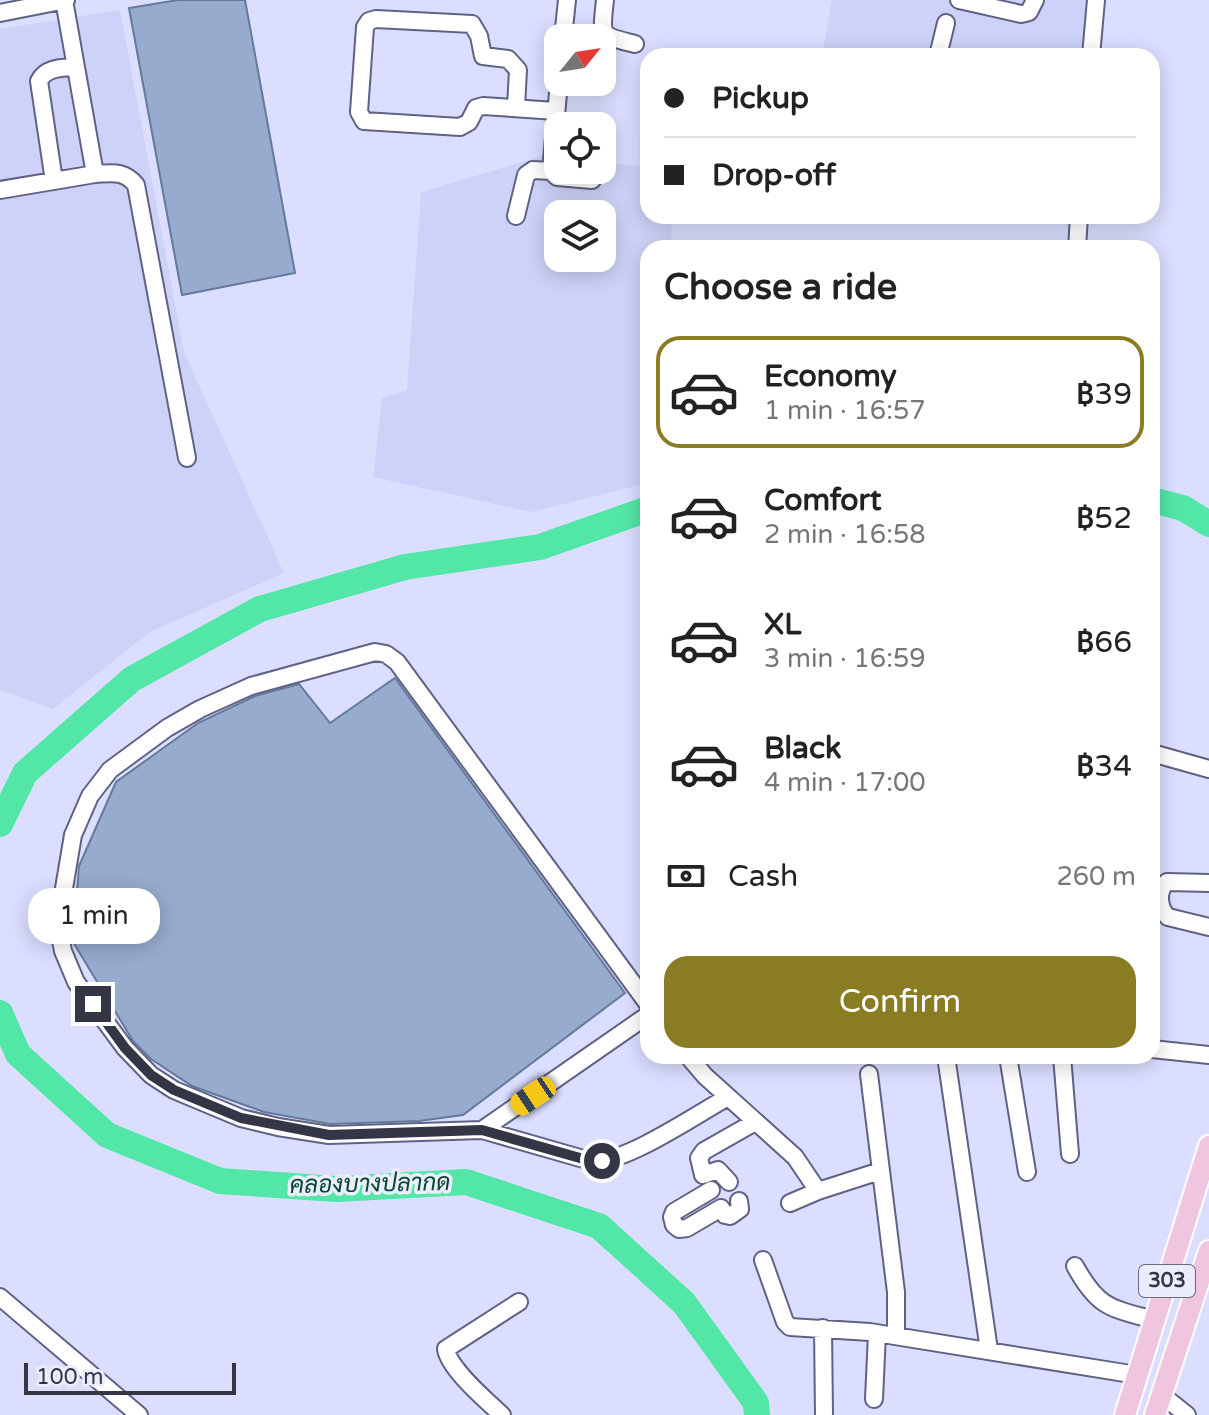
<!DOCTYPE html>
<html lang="en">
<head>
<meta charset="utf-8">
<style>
	body { margin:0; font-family:"Varela Round",Sarabun,sans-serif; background:#f2f2f2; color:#222; height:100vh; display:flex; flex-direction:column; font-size:30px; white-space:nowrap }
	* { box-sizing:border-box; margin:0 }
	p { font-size:26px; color:#767676 }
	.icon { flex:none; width:44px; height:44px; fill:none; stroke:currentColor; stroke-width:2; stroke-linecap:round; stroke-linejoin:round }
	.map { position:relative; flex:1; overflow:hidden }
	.side { position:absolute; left:640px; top:240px; width:520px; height:824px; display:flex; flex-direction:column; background:#fff; border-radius:24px; box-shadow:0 4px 20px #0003 }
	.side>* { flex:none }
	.banner { position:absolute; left:640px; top:48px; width:520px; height:176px; border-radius:24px; box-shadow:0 4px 20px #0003; display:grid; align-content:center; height:176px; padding:0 24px; background:#fff }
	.needle { width:52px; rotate:60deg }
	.buttons { position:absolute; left:544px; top:24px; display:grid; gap:16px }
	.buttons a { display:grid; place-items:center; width:72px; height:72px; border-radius:16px; background:#fff; box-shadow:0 4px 20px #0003; font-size:40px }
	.scale { position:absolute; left:24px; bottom:20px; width:212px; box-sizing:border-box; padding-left:8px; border:4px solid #343545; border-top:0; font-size:22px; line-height:28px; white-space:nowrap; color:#343545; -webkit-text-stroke:6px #ebedfd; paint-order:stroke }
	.end { position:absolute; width:36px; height:36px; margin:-18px; border:10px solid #343545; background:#fff; box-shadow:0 0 0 4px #fff }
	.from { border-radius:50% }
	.bubble { position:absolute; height:56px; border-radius:24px; background:#fff; box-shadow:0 4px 20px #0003; font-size:26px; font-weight:600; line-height:56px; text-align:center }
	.car { position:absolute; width:24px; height:48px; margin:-24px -12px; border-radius:10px; box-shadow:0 0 6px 2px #0007; background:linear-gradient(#f5c518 24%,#345 0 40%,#f5c518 0 76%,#345 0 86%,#f5c518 0) }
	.banner b { display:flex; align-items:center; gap:28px; height:76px; font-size:30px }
	.banner b+b { border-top:2px solid #e0e0e0 }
	.banner i { width:20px; height:20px; background:#222 }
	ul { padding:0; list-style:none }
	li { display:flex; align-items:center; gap:24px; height:112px; margin:0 16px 12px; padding:0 8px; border:4px solid transparent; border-radius:24px }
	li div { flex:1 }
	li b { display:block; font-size:30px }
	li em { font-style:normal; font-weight:600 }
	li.current { border-color:#897c22 }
	li>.icon { width:72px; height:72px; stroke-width:1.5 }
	h2 { padding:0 24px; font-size:36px; line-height:96px }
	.pay { display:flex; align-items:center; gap:20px; height:88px; padding:0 24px; font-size:30px }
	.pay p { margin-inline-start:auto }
	.primary-button { display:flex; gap:16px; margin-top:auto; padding:16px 24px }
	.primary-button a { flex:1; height:92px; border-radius:24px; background:#897c22; color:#fff; font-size:32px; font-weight:600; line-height:92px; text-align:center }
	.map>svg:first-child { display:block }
	.built { fill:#ced2f8; fill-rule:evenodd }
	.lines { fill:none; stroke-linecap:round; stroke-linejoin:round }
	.river { stroke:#52e7a6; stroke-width:26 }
	.building { fill:#96abce; stroke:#65799a; stroke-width:2 }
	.minor-casing { stroke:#5f6285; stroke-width:20 }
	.major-casing { stroke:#fff; stroke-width:24 }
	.minor { stroke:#fff; stroke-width:16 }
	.major { stroke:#efc5e0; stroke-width:20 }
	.route { stroke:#343545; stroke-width:10 }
	.labels { text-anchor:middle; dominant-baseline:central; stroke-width:7; stroke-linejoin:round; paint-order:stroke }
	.shield { fill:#ebedfd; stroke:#6b6c7c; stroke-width:2 }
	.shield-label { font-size:20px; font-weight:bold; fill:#343545 }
	.water-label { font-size:24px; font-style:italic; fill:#05462d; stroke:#ebedfd }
</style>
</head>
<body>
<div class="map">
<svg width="1209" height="1415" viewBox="0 0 1209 1415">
	<rect width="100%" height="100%" fill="#dbdeff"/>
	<path class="built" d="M832,0H1090L1086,56H822Z
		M120,10L184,352L284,573L150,632L53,709L0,690V29Z
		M546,155L558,170H602V161L648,168V216H671L672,248H648V483L531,512L373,477L382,398L407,390L421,192ZM558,214H602V258H558Z"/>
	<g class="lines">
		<path class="river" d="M1152,500L1183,508L1209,524
			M0,824L25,773L132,679L260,609L405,567L540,547L648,509
			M0,1013L18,1054L107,1135L220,1181L336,1189L466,1182L599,1226L684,1303L756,1403L757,1415"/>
	</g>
	<path class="building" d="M178,0H245L295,273L182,295L129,8Z
		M395,678L625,993L463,1115L419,1121L330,1124L264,1112L192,1086L151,1059L133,1041L73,942L79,866L116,782L198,723L255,696L299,684L330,723Z"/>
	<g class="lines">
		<g class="minor-casing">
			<path id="minor" d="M64,0L95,174C112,173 124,170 136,185L187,458
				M605,0C601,37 599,35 635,44
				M959,0L1021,14L1029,12L1035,0
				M0,13L66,0
				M563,38L567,0
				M938,56L946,23
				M1091,56L1096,0
				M559,82L551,171L557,177L592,180
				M516,107L518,70L508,59L483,56L479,36L472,24L376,19L369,21L365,27L359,112L364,121L460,127L469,122L476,108L483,106L556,111
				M54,181L39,81C46,67 62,68 76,67
				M0,190L95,174
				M516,216L526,175L533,170L551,171
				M1077,248L1079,216
				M1152,753L1209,769
				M1209,883L1167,882C1157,890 1158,908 1168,917L1209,927
				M648,1004L397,662L386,654L375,652L251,686L200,709L167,728L110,770L90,796L73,835L58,924L63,951L76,982L125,1048L151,1075L174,1090L241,1118L278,1127L329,1135L482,1130L648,1015
				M1152,1049L1209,1055
				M688,1056L705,1076L795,1157L818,1191
				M946,1056L989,1350
				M1008,1056L1027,1172
				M1062,1056L1070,1154
				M869,1074L896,1292V1336
				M482,1130L594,1162C630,1160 694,1116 728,1097
				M729,1182L718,1170L703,1175L699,1158L704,1151L755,1122
				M711,1190L674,1212L672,1217L674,1225L679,1229L687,1228L721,1208L725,1215L730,1216L740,1209L739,1201
				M790,1203L818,1191L880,1171
				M763,1260L785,1322L790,1327L870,1332L1137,1375
				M1075,1266C1098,1308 1110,1308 1154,1320
				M0,1297L139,1415
				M823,1328L824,1415
				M1162,1395L1187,1415
				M874,1399L877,1334
				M502,1415C487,1401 449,1369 446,1349L519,1302"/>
		</g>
		<g class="major-casing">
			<path id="major" d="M1125,1415L1209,1146
				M1155,1415L1209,1251"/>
		</g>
		<use href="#minor" class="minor"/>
		<use href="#major" class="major"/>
	</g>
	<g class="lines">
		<path class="route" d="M93,1004L125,1048L151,1075L174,1090L241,1118L329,1135L482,1130L594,1162L602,1161"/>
	</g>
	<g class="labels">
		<rect class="shield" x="1139" y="1265" width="56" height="32" rx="6"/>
		<g class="shield-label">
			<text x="1167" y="1281">303</text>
		</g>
		<g class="water-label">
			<text transform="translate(370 1184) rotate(-1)">คลองบางปลากด</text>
		</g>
	</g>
</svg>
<div class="buttons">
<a><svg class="needle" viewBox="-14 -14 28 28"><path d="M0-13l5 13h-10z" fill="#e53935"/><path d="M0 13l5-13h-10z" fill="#767676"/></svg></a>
<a><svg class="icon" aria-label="locate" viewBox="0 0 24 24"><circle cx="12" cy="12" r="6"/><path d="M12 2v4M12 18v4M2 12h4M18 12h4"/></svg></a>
<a><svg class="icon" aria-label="layers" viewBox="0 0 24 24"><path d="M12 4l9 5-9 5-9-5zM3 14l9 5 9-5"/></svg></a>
</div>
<div class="scale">100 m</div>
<i class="end from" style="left:602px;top:1161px"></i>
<i class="end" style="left:93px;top:1004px"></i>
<div class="bubble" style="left:28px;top:888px;width:132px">1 min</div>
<i class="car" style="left:533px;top:1096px;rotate:236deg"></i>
<div class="banner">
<b><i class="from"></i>Pickup</b>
<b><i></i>Drop-off</b>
</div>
<section class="side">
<h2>Choose a ride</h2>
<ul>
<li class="current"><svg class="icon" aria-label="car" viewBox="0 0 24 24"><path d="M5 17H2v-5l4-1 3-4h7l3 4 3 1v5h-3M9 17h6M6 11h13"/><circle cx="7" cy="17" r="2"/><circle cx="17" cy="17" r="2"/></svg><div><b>Economy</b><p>1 min · 16:57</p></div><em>฿39</em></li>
<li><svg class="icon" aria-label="car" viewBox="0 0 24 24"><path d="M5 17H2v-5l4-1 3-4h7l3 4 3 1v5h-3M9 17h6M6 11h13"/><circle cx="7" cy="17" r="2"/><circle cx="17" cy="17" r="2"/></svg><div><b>Comfort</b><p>2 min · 16:58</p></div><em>฿52</em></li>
<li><svg class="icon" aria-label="car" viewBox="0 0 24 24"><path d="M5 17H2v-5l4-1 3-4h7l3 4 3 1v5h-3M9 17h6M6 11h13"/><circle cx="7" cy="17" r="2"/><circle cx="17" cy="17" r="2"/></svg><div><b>XL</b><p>3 min · 16:59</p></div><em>฿66</em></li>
<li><svg class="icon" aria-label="car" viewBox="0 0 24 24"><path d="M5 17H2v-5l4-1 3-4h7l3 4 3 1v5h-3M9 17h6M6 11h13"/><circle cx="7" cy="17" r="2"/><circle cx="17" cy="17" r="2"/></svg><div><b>Black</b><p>4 min · 17:00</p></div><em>฿34</em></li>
</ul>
<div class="pay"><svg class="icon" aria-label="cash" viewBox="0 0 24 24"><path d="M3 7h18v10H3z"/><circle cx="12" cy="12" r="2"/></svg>Cash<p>260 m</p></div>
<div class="primary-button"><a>Confirm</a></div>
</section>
</div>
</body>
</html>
